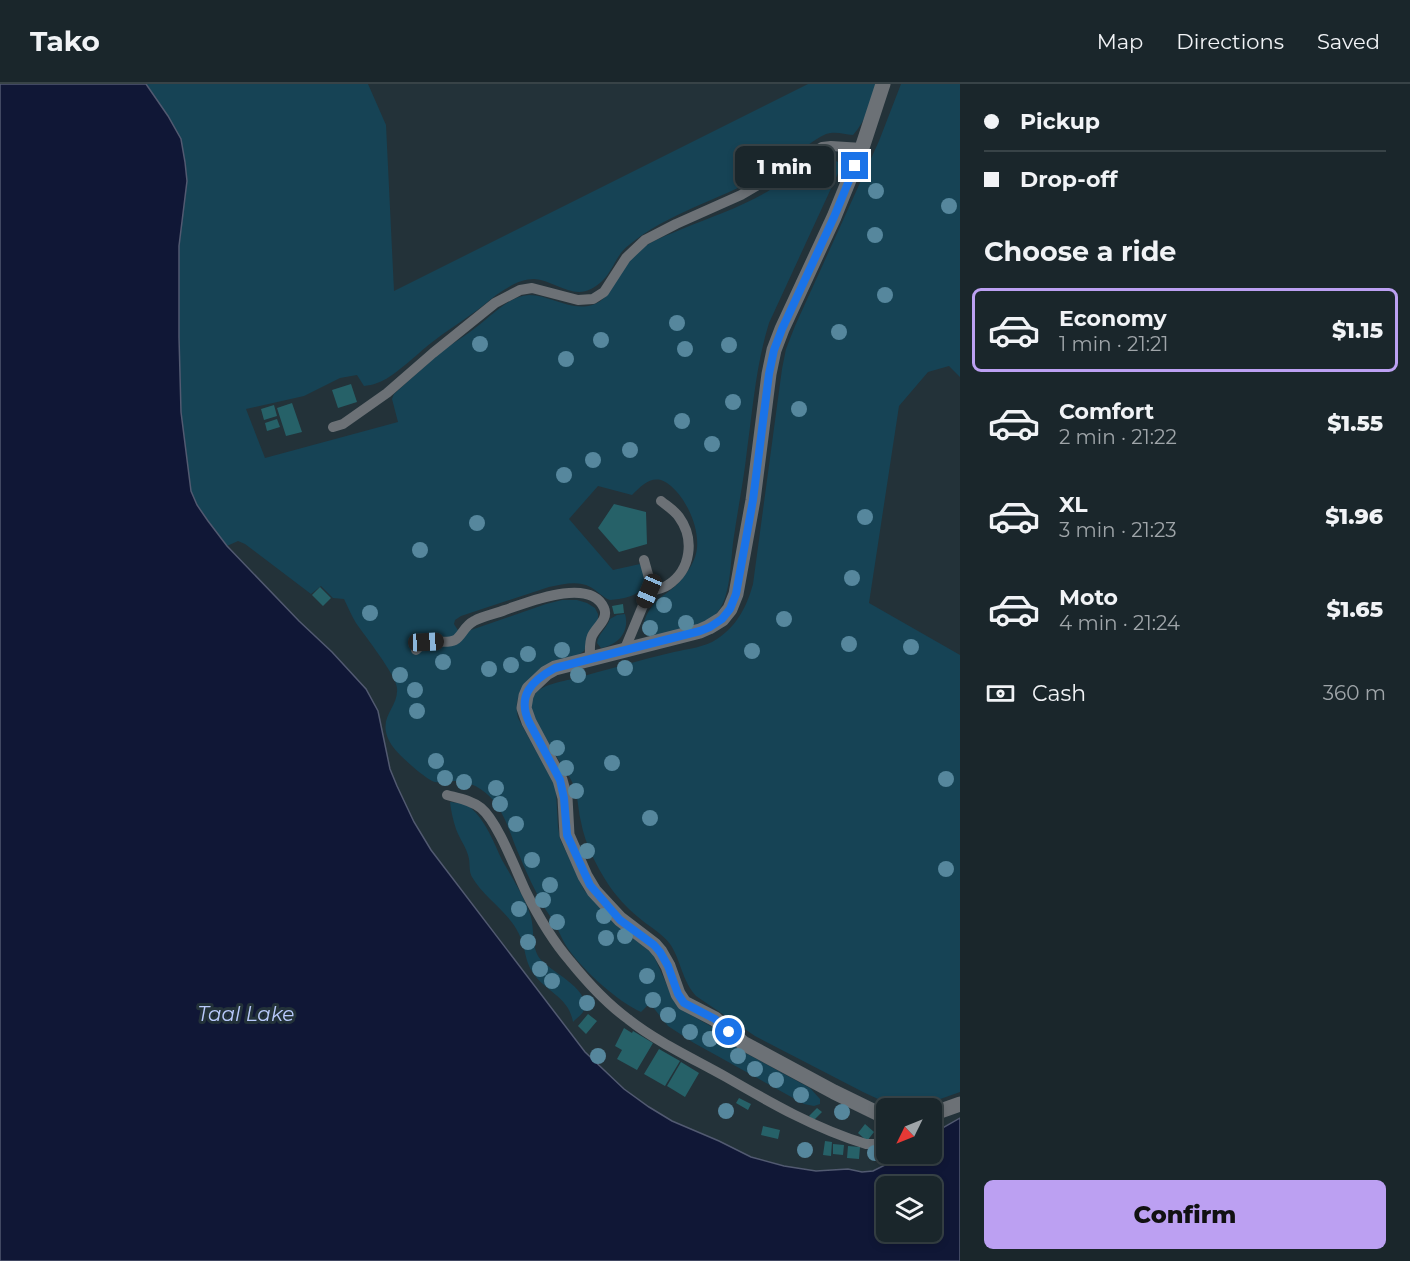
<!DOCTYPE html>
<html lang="en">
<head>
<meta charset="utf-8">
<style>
	body { margin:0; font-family:Montserrat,sans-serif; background:#232e33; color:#f1f3f6; height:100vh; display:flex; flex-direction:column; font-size:22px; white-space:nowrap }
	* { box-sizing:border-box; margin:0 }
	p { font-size:20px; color:#9fa5a9 }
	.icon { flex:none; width:33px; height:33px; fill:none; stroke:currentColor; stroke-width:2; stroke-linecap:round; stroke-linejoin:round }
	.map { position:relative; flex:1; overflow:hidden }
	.side { display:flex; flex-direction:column; background:#1a262b; width:450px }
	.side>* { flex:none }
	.guide { display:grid; align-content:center; height:132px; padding:0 24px; background:#1a262b }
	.needle { width:39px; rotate:227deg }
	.tools { position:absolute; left:876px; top:1014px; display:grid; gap:12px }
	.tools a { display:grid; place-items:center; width:66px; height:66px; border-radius:9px; background:#1a262b; box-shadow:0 3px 9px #0003,0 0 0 2px #384347; font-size:30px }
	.end { position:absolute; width:27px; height:27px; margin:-14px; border:8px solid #1a73e8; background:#fff; box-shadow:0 0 0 3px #fff }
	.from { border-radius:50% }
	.bubble { position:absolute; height:42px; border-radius:9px; background:#1a262b; box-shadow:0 3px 9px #0003,0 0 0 2px #384347; font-size:20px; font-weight:800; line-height:42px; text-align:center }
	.car { position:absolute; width:18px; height:36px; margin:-18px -9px; border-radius:8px; box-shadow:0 0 4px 2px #0007; background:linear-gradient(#222 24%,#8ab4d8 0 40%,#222 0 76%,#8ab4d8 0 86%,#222 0) }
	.guide b { display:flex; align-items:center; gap:21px; height:57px; font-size:22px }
	.guide b+b { border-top:2px solid #384347 }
	.guide i { width:15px; height:15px; background:#f1f3f6 }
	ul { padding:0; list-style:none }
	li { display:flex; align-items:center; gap:18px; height:84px; margin:0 12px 9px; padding:0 12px; border:3px solid transparent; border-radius:9px }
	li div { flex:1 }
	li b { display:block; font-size:22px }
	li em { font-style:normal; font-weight:800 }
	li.active { border-color:#bca0f2 }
	li>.icon { width:54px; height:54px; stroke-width:1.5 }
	h2 { padding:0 24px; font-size:27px; line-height:72px }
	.pay { display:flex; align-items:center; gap:15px; height:66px; padding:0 24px; font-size:22px }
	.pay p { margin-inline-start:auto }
	.action { display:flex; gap:12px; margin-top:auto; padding:12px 24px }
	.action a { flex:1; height:69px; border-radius:9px; background:#bca0f2; color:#111; font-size:24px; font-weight:800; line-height:69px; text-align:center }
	header { display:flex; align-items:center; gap:36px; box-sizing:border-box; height:84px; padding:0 30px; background:#1a262b; border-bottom:2px solid #384347 }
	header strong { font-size:28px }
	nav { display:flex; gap:33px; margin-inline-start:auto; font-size:21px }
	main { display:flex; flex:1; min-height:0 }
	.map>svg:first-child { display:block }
	.green { fill:#164355 }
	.water { fill:#101736; stroke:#525a71; stroke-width:1.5; fill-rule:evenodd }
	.building { fill:#266168 }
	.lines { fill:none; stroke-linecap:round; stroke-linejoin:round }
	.service { stroke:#6c7176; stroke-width:10 }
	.minor { stroke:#6c7176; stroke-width:15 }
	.tree { fill:#56879d }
	.route { stroke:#1a73e8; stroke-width:8 }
	.labels { text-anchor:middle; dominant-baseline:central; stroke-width:6; stroke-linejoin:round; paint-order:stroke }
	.water-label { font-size:20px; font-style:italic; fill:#b9cafc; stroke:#233239 }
</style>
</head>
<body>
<header>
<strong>Tako</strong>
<nav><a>Map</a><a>Directions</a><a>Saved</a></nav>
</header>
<main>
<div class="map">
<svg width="960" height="1177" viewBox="0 0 960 1177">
	<rect width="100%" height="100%" fill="#233239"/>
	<path class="green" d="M146,0H368L386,41L394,207L808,0H879C871,17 866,37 853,51C844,50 835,47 826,50C811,57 799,69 785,78C778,83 770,88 762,92C718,116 668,129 629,161C612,174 614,193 591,205C572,215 553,196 534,195C526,195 516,198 509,203C497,209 487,219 476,227C461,238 446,247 431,259C418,269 392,295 377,299C373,301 368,301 364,302L357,291L340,294L304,312L246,325L265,374L398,338L392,315L394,310C411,295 428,279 445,265C456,257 468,250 479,241C493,230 510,212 529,211C551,211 572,229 595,220C609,214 613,201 620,189C626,180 633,171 641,165C653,156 668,151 682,145C713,132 745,122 773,104C790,94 812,71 833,76C839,77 840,80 840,85L769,239C756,281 753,323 747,366C744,395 738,424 734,452C730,475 732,515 715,531C702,543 667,548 650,553C637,547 646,530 653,521C660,512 672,507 680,497C688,488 696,476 697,464C699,443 687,416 671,402C655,388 644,399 632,411L598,402L569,435L613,486L640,480C652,501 640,512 619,515C616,515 613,516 610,516C603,515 595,502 582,500C571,498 560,501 549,503L461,532L455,536L454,540L459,548L471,546L546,520L562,516H577L587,519L595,524L598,530V536L584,567L520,609C516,618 516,624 518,634L554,700L556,707L558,743L560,755L584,806L613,838L653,870L674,917L682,926L714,944L740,966L810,1004L820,1015V1020L814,1022L804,1020L694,959L668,942L652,922L649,920L641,928C617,917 584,887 569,866C563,858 559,847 554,838C551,833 547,828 544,823C535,807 527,790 520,773C511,754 507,733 493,716C484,705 468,696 453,697C447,697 441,699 435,698C426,696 396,669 391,660C375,633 399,625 397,604C396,591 365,552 356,539C351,531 348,523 344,515L333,514L321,502L311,510L245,460L238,457L227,462L208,437L197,421L191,407L181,328L179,253V162L187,97L185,78Z
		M901,0H960V293L949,282L928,288L899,322L869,519L960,571V1008L929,1019L907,1024L891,1021L863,1008L755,952L696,912C682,897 681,876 670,860C662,849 648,842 638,833C627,824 616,812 608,800C596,781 585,760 581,738C577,721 579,710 570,694C559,675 538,647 532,627C531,622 532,614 535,610C541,601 563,597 573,595C606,586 640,576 674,568C687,565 706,563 717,555C737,542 747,522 753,500L782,285L786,265L795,242L879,57Z
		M625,530C630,548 618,561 601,564L597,559C598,550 607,544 610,535L617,531Z
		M450,718C457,719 465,719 471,724C486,737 494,759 502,776C512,794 525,813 531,833C534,845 532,859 537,870C543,886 595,904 583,928C581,931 576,935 573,938C569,913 546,908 533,889C524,876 526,863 519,850C509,828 484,814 472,793C469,788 470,781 469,775C467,764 460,756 456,745C453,736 451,727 450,718Z"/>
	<path class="water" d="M0,0H146L168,32L181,55L185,78L187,97L179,162V253L181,328L191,407L197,421L208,437L227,462L299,537L332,568L366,605L378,627L390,685L397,702L414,738L431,766L585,968L624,1005L649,1023L672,1037L719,1057L751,1073L784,1082L816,1087L848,1085L862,1088L873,1087L907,1070H932V1050L960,1034V1177H0ZM886,1102H932V1148H886Z"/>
	<path class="building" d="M351,300L357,318L338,324L332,306Z
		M292,319L302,348L286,352L277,324Z
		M274,321L277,332L264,336L261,325Z
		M277,335L280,343L267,347L265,339Z
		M614,420L646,428L647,460L619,468L598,444Z
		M320,503L331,514L323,522L312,511Z
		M623,520L624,529L614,530L612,522Z
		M588,930L597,937L586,950L578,942Z
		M624,944L632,949L633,947L653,959L637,986L617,975L622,966L615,962Z
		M659,965L680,977L665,1002L644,990Z
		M681,978L699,989L685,1013L667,1002Z
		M739,1014L751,1020L748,1026L736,1019Z
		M817,1024L822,1028L814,1036L809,1032Z
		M865,1040L874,1048L867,1057L858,1049Z
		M763,1042L780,1046L778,1055L761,1051Z
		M825,1057L832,1058L831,1072L823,1071Z
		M833,1060L844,1061L843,1071L833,1070Z
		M848,1062L860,1063L859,1075L847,1074Z"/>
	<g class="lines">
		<path class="service" d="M333,343L343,340L387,309L433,269L495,219L520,206L532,204L578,216L593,215L604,208L626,174L645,156L676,140L741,111L822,63L831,62L862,64
			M649,507C656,506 662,505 668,501C691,486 695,455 679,433C674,426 667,422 661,417
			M416,566C419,563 423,559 427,558C436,556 447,560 455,556C462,552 464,542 474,537C483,532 495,530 505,526C526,519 590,492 604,524C609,535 596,543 592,552C589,559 590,567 590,575
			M624,567L649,507V494L644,476
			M447,711C458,714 471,716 481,724C498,738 516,787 526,808C538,832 552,856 570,877C587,898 606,919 628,935C657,958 694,975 726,993C771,1019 816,1045 866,1060H876L886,1058"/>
		<path class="minor" d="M883,0L862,64L834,133L782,245L774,266L769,290L753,416L736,510L730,525L722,535L709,543L700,547L555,584L546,589L529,605L526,612L524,624L529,638L560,696L565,714L567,751L585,792L594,807L620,835L654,861L660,868L668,882L678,910L684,919L715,935L743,959L834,1008L877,1029L886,1032
			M932,1030L960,1020"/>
	</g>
	<g class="tree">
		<circle cx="876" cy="107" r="8"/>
		<circle cx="949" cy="122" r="8"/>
		<circle cx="875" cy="151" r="8"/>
		<circle cx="885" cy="211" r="8"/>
		<circle cx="677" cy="239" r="8"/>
		<circle cx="839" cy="248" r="8"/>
		<circle cx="601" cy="256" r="8"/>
		<circle cx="480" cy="260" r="8"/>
		<circle cx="729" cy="261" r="8"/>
		<circle cx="685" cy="265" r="8"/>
		<circle cx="566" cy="275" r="8"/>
		<circle cx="733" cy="318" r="8"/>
		<circle cx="799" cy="325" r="8"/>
		<circle cx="682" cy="337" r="8"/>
		<circle cx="712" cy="360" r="8"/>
		<circle cx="630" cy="366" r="8"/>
		<circle cx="593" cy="376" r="8"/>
		<circle cx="564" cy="391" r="8"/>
		<circle cx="865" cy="433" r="8"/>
		<circle cx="477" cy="439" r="8"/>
		<circle cx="420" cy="466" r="8"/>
		<circle cx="852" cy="494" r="8"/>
		<circle cx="664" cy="521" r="8"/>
		<circle cx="370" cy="529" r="8"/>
		<circle cx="784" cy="535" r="8"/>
		<circle cx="686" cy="539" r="8"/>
		<circle cx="650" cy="544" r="8"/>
		<circle cx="849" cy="560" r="8"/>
		<circle cx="911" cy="563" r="8"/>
		<circle cx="562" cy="566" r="8"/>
		<circle cx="752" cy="567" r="8"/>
		<circle cx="528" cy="570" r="8"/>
		<circle cx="443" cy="578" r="8"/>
		<circle cx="511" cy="581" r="8"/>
		<circle cx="625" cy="584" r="8"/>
		<circle cx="489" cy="585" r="8"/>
		<circle cx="400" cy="591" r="8"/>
		<circle cx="578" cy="591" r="8"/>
		<circle cx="415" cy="606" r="8"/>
		<circle cx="417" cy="627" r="8"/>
		<circle cx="557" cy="664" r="8"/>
		<circle cx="436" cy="677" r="8"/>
		<circle cx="612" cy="679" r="8"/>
		<circle cx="566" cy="684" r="8"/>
		<circle cx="445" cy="694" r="8"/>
		<circle cx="946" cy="695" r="8"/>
		<circle cx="464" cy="698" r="8"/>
		<circle cx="496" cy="704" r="8"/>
		<circle cx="576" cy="707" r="8"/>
		<circle cx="500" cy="720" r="8"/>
		<circle cx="650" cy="734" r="8"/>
		<circle cx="516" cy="740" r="8"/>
		<circle cx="587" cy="767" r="8"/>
		<circle cx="532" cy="776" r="8"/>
		<circle cx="946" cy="785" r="8"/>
		<circle cx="550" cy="801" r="8"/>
		<circle cx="543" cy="816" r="8"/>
		<circle cx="519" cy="825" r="8"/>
		<circle cx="604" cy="832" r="8"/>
		<circle cx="557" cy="838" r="8"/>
		<circle cx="625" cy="852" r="8"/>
		<circle cx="606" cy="854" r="8"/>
		<circle cx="528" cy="858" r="8"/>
		<circle cx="540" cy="885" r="8"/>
		<circle cx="647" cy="892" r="8"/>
		<circle cx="552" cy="897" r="8"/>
		<circle cx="653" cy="916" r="8"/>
		<circle cx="587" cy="919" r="8"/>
		<circle cx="668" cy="931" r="8"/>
		<circle cx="690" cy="948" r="8"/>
		<circle cx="710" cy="955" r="8"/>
		<circle cx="598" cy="972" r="8"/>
		<circle cx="738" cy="972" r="8"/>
		<circle cx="755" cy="985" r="8"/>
		<circle cx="776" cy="996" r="8"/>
		<circle cx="801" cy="1011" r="8"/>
		<circle cx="726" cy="1027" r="8"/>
		<circle cx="842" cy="1028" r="8"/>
		<circle cx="805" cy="1066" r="8"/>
		<circle cx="875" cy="1069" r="8"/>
	</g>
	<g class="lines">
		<path class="route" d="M729,948L715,935L684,919L678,910L668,882L660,868L654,861L620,836L590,801L567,751L564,714L560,696L529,638C517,612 531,597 555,584L700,547L710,543L722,535L730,525L736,510L753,416L769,290L774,266L782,245L834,133L855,82"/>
	</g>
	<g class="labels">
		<g class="water-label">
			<text x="246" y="930">Taal Lake</text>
		</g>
	</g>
</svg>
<div class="tools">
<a><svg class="needle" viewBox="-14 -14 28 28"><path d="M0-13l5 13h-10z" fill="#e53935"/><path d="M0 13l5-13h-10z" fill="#9fa5a9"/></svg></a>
<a><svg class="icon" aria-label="layers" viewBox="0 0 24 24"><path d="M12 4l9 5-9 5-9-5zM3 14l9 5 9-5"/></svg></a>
</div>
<i class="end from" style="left:729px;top:948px"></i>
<i class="end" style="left:855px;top:82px"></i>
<div class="bubble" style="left:735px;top:62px;width:99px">1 min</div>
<i class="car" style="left:649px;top:507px;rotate:203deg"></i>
<i class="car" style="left:426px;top:558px;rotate:87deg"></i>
</div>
<section class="side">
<div class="guide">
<b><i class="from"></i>Pickup</b>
<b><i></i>Drop-off</b>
</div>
<h2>Choose a ride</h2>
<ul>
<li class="active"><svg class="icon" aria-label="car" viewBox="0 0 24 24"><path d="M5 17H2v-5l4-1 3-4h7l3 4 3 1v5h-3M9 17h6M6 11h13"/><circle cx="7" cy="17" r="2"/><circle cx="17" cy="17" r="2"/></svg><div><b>Economy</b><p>1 min · 21:21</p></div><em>$1.15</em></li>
<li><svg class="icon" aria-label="car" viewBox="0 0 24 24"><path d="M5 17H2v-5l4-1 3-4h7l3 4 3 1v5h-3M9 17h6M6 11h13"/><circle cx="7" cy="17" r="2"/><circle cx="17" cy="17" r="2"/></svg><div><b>Comfort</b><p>2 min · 21:22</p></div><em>$1.55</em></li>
<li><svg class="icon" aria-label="car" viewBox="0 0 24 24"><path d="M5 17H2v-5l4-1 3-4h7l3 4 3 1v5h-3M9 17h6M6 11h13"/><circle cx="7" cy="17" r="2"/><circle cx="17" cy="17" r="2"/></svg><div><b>XL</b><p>3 min · 21:23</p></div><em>$1.96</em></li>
<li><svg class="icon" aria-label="car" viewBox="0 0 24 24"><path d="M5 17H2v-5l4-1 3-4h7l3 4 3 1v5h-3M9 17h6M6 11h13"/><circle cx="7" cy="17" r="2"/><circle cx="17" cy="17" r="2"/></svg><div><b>Moto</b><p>4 min · 21:24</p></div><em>$1.65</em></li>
</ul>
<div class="pay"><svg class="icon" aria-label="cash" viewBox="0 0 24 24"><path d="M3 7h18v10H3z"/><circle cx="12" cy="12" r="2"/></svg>Cash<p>360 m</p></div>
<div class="action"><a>Confirm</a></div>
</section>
</main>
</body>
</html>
